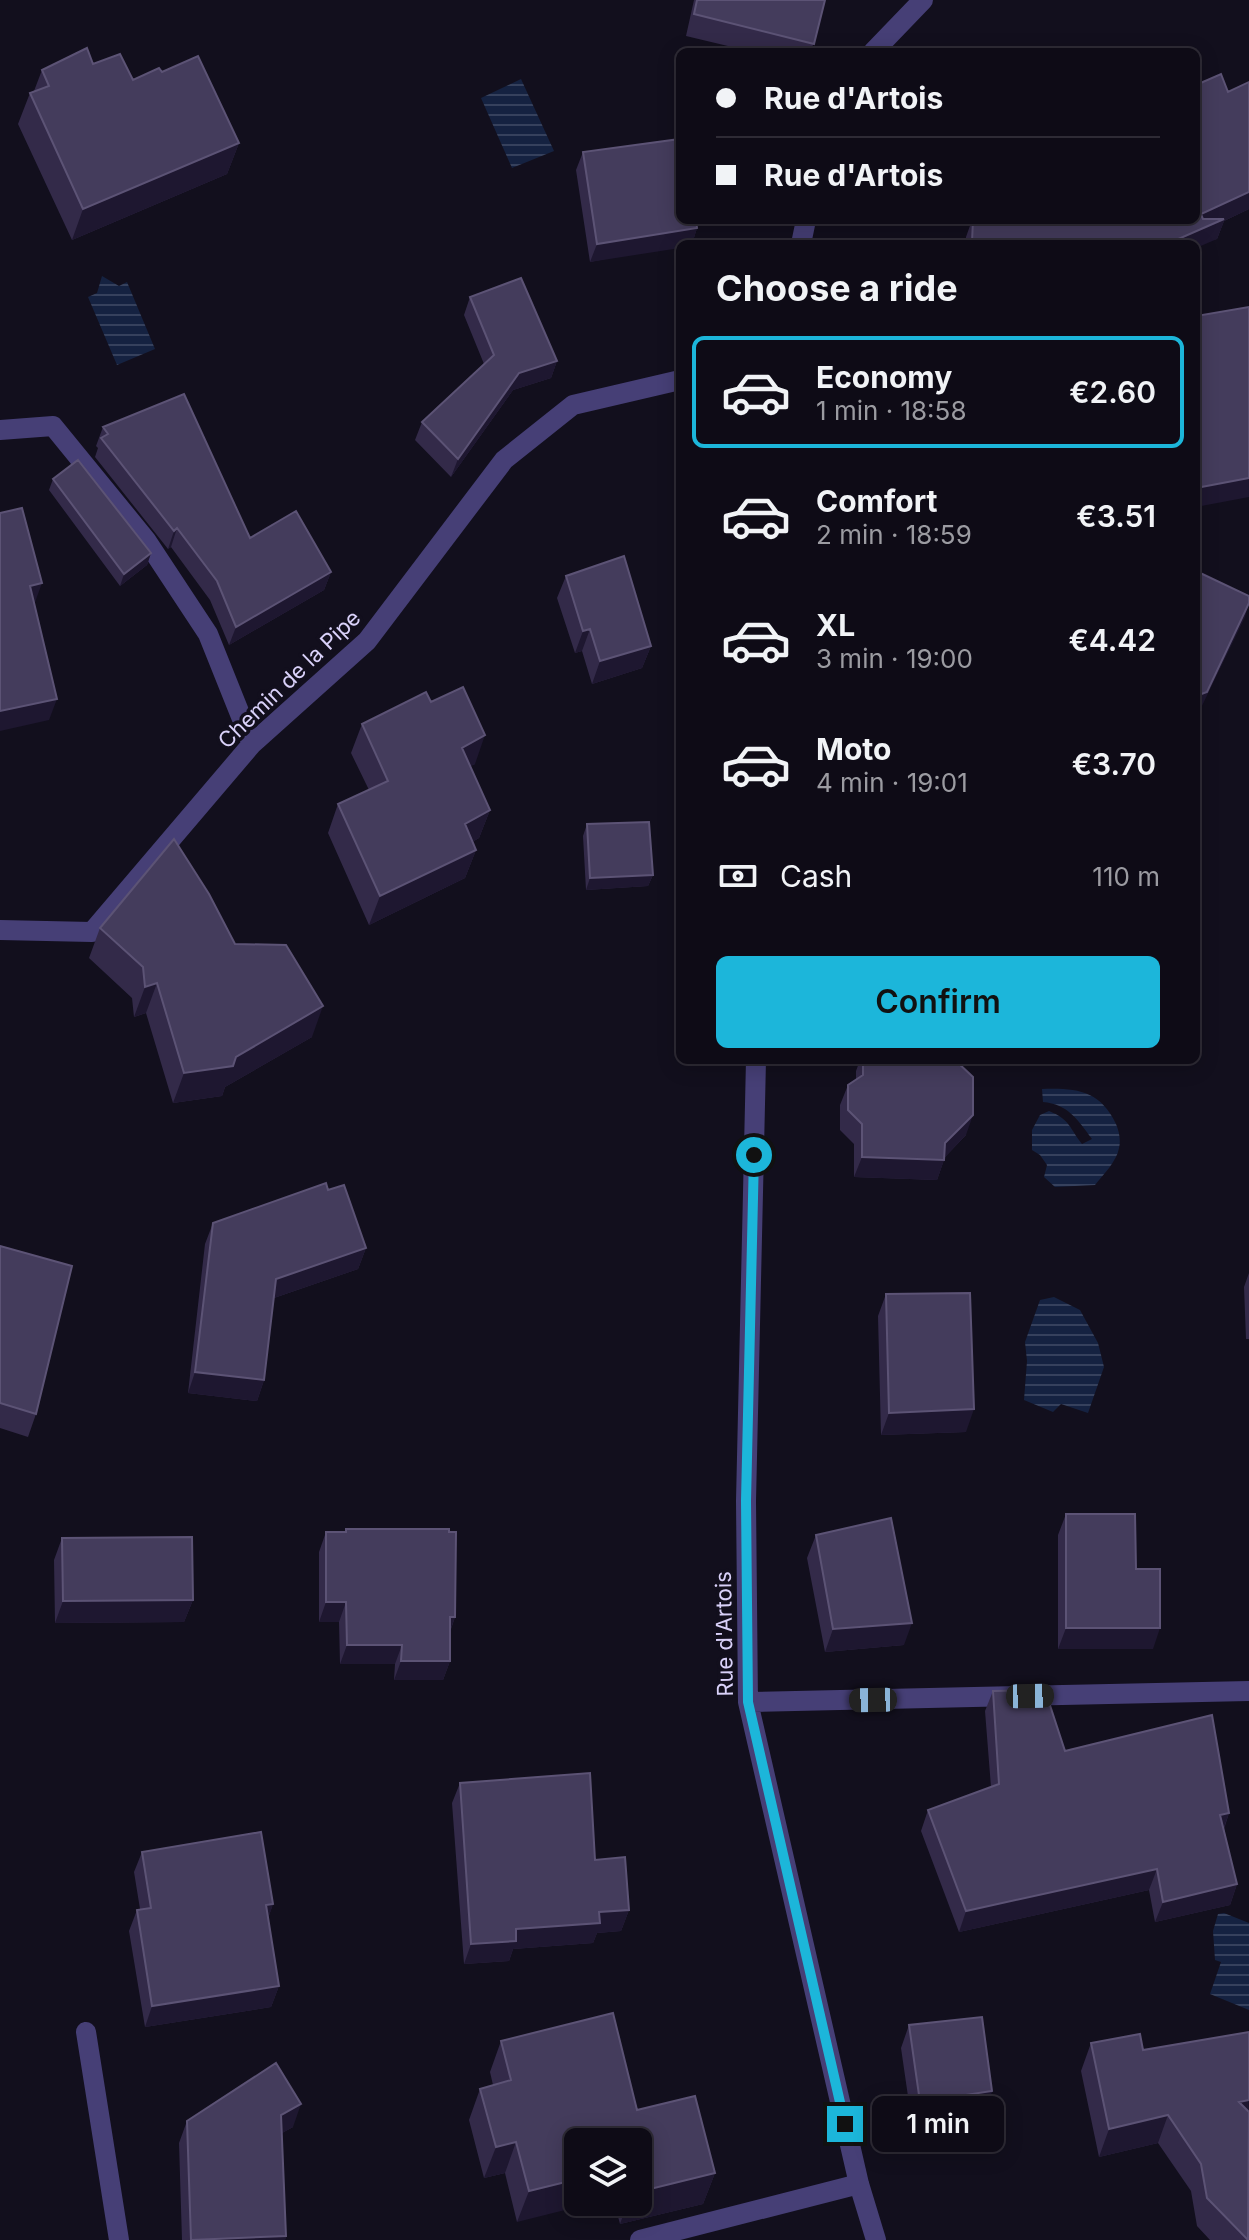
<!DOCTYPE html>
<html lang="en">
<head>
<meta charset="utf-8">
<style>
	body { margin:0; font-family:Inter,sans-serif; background:#17141f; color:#f1f3f6; height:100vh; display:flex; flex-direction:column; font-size:30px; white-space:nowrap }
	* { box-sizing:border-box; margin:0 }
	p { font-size:26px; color:#9b9ba1 }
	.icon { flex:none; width:44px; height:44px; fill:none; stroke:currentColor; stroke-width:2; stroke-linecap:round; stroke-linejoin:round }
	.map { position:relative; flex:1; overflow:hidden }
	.panel { position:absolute; left:676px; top:240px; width:524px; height:824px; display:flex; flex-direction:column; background:#0e0b16; border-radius:12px; box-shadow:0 4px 20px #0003,0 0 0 2px #2e2b35 }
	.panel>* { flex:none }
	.banner { position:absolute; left:676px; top:48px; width:524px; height:176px; border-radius:12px; box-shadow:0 4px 20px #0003,0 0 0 2px #2e2b35; display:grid; align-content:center; height:176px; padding:0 40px; background:#0e0b16 }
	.controls { position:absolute; left:564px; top:2128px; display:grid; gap:16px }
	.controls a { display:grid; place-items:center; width:88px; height:88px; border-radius:12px; background:#0e0b16; box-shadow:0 4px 20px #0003,0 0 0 2px #2e2b35; font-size:40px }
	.end { position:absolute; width:36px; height:36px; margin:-18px; border:10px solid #1cb6da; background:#111; box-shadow:0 0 0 4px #111 }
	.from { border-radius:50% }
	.bubble { position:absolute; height:56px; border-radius:12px; background:#0e0b16; box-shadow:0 4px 20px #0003,0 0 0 2px #2e2b35; font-size:26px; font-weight:600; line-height:56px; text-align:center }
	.car { position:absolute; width:24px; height:48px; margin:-24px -12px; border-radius:10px; box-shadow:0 0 6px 2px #0007; background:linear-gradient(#222 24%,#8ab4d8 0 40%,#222 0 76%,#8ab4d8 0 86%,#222 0) }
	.banner b { display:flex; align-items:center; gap:28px; height:76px; font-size:30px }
	.banner b+b { border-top:2px solid #2e2b35 }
	.banner i { width:20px; height:20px; background:#f1f3f6 }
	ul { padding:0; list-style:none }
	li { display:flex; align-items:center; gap:24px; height:112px; margin:0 16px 12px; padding:0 24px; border:4px solid transparent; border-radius:12px }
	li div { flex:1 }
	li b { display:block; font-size:30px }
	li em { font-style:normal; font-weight:600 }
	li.on { border-color:#1cb6da }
	li>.icon { width:72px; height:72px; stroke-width:1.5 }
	h2 { padding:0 40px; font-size:36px; line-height:96px }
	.pay { display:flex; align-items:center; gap:20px; height:88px; padding:0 40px; font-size:30px }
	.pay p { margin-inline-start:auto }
	.primary-button { display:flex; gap:16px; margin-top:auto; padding:16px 40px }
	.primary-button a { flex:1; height:92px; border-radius:12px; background:#1cb6da; color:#111; font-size:32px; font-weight:600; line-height:92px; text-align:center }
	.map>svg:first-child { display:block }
	.water { fill:url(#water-rules) }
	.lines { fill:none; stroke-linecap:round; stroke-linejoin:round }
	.minor { stroke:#463f76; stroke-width:20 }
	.wall { fill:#332a49 }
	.shaded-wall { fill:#1e1730 }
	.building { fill:#443c5c; stroke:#5c5375; stroke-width:2 }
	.route { stroke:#1cb6da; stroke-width:10 }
	.labels { text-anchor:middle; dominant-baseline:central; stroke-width:7; stroke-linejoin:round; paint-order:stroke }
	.street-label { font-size:22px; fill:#d9d1f9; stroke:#120f1d }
</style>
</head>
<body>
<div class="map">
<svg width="1249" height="2240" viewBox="0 0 1249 2240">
	<defs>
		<pattern id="water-rules" width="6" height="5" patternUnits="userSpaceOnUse" patternTransform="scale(2)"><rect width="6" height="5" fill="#152241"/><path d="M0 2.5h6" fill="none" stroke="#36415d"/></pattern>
	</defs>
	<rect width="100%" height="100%" fill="#120f1d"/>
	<path class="water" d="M521,79L554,151L512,168L481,98Z
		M102,276L119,286L127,282L155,349L117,365L88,297L97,293Z
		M1042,1089C1076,1088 1100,1090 1116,1124C1119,1131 1121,1140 1119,1148C1117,1161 1103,1175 1095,1185L1055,1187L1044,1177L1047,1165L1040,1155L1032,1150V1130L1040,1115L1049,1111C1071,1120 1069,1128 1082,1144L1092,1139C1078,1120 1068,1104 1043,1102Z
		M1054,1297L1080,1310L1098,1343L1104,1367L1088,1413L1061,1404L1053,1412L1024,1400L1027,1361L1025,1342L1040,1300Z
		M1224,1913L1249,1923V2010L1210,1994L1221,1962L1215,1960L1213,1931L1218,1914Z"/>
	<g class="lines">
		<path class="minor" d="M873,52L923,0
			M801,244L806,220
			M0,430L53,426L146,540L208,634L252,744
			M0,930L92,932L252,744L367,641L504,460L573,405L680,380
			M756,1060L746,1501L748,1702L859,2184L876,2240
			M748,1702L1249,1691
			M86,2032L119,2240
			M640,2240L859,2184"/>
	</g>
	<path class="wall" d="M694,0H825L811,52H753L686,36Z
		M93,64L133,80L162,72L239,143L227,174L72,240L18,124L30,93L34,91L42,70Z
		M1249,82V209L1224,221L1217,239L1196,244H966V237L972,220H1196L1228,92Z
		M583,152L697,228L692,244H680L590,262L576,170Z
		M470,297L557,361L551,378L513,390L451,477L415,440L422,422L484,364L464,315Z
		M103,427L250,538L331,572L324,590L229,645L210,600L171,547L168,549L95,457L98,448L96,446Z
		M53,479L151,553L147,565L120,586L49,490Z
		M566,576L651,646L642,668L592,684L582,651L575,653L557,598Z
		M431,702L475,764L470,766L490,810L479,838L472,842L476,850L465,878L369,925L328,833L338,804L369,790L351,753L362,724Z
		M587,824L653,875L648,886L586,890L583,836Z
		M100,928L235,944L312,1037L225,1087L222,1096L173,1103L146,1013L134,1017L132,998L89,958Z
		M860,1060H955L966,1135L945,1157L937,1180L854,1177V1144L840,1130V1105L848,1085L856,1080V1071Z
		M328,1190L366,1248L358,1269L274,1298L264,1380L257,1401L188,1393L205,1244L213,1223Z
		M0,1246L36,1414L28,1437L0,1428Z
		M1249,1273V1339H1246L1244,1287Z
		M886,1294L966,1432L881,1435L878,1316Z
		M1066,1514L1136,1569L1153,1649H1058V1535Z
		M346,1529L455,1617L450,1632V1661L443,1680H394L395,1664H340L339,1622H319V1552L326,1532H345Z
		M816,1535L904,1645L825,1652L807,1558Z
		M62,1538L193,1600L184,1622L55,1623L54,1560Z
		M993,1691L1065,1751L1229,1813L1224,1829L1237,1884L1230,1905L1155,1922L1149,1890L959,1932L921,1831L928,1810L991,1787L985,1711Z
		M460,1783L595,1860L629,1910L621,1931L597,1933L593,1943L513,1949L509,1961L464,1964L452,1803Z
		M142,1852L273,1904L268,1918L279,1986L271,2007L145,2027L129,1931L137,1910L140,1909L134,1872Z
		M909,2025L992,2091L984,2114L912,2124L901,2048Z
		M501,2041L637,2110L715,2173L703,2204L620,2224L614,2202H638V2142L517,2222L505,2173L484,2178L469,2120L480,2089L493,2085L490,2072Z
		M1091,2043L1143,2050L1249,2240H1210L1197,2226L1191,2191L1158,2143L1099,2157L1081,2071Z
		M187,2121L293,2127L282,2133L286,2236L285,2240H182L179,2143Z"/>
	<path class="shaded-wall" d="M239,143L227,174L72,240L83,209Z
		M1249,192V209L1224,221L1217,239L1196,248V244H1167L1201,214Z
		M697,228L692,244H680V248L590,262L597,244Z
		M557,361L551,378L513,390L451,477L458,459L519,373Z
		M1249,478V497L1196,507V488Z
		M177,528L171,547L168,549L174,531Z
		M151,553L147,565L120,586L124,574Z
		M331,572L324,590L229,645L236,627Z
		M42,583L34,605L30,586Z
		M1249,603L1245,617L1199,712L1196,713V696Z
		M590,629L582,651L575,653L583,631Z
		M651,646L642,668L592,684L600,661Z
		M57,699L49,720L0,731V711Z
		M485,735L475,764L452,776L462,748Z
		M490,810L479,838L454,852L465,824Z
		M476,850L465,878L369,925L380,896Z
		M653,875L648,886L586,890L590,878Z
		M157,983L146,1013L134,1017L145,987Z
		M323,1006L312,1037L225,1087L222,1096L173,1103L184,1073L236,1057Z
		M973,1115L966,1135L942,1160H944L937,1180L854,1177L862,1157L945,1143Z
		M366,1248L358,1269L268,1300L276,1279Z
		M195,1372L264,1380L257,1401L188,1393Z
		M974,1409L966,1432L881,1435L889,1413Z
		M193,1600L184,1622L55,1623L63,1601Z
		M326,1602H346L339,1622H319Z
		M450,1617H455L448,1637Z
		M912,1623L904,1645L825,1652L833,1629Z
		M1066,1628H1160L1153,1649H1058Z
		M347,1645H402L395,1664H340Z
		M401,1661H450L443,1680H394Z
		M1229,1813L1222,1833L1220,1815Z
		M1157,1869L1149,1890L959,1932L966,1911Z
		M1237,1884L1230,1905L1155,1922L1163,1902Z
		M273,1904L266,1925V1905Z
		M629,1910L621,1931L597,1933L593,1943L513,1949L509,1961L464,1964L471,1944L516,1929L599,1912Z
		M279,1986L271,2007L145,2027L152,2006Z
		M992,2091L984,2114L912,2124L920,2102Z
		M1249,2100V2126L1239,2102Z
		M301,2104L293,2127L273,2138L281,2115Z
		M1168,2115L1158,2143L1099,2157L1109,2129Z
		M516,2142L505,2173L484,2178L496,2147Z
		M715,2173L703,2204L620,2224L628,2202H638V2192Z
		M578,2179V2202H597L517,2222L529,2191Z
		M286,2236L285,2240H202Z"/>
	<path class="building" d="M697,0H825L814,44L694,14Z
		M87,48L93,64L120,54L133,80L159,68L162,72L198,56L239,143L83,209L30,93L49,86L42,70Z
		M1221,74L1228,92L1249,82V192L1201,214L1203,219H1224L1167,244H969L972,242L973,220H1196V85Z
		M680,139V220H696L697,228L597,244L583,152Z
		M521,278L557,361L519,373L458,459L422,422L494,355L470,297Z
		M1249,307V478L1196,488V316Z
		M184,394L250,538L296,511L331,572L236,627L217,581L177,528L174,531L101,438L108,434L103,427Z
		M78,460L151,553L124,574L53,479Z
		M22,508L42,583L30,586L57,699L0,711V513Z
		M624,556L651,646L600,661L590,629L583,631L566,576Z
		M1196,571L1249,596V603L1207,692L1196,696Z
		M463,687L485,735L462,748L490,810L465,824L476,850L380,896L338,804L388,781L362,724L426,692L431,702Z
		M649,822L653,875L590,878L587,824Z
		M174,839L209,894L235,944L286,945L323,1006L236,1057L233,1066L184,1073L157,983L145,987L143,967L100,928Z
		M863,1060H955L973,1077V1115L945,1143L944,1160L862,1157V1124L848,1110V1085L863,1075Z
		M326,1183L328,1190L344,1185L366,1248L276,1279L264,1380L195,1372L213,1223Z
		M0,1246L72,1266L36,1414L0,1403Z
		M970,1293L974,1409L889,1413L886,1294Z
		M1066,1514H1135L1136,1569H1160V1628H1066Z
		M891,1518L912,1623L833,1629L816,1535Z
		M346,1529H449V1532H456L455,1617H450V1661H401L402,1645H347L346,1602H326V1532H346Z
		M192,1537L193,1600L63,1601L62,1538Z
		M1045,1690L1065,1751L1212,1715L1229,1813L1220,1815L1237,1884L1163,1902L1157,1869L966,1911L928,1810L999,1784L993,1691Z
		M590,1773L595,1860L625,1857L629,1910L599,1912L600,1923L516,1929V1941L471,1944L460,1783Z
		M261,1832L273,1904L266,1905L279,1986L152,2006L137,1910L151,1908L142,1852Z
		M613,2013L637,2110L695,2096L715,2173L638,2192V2142H578V2179L529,2191L516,2142L496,2147L480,2089L511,2080L501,2041Z
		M982,2017L992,2091L920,2102L909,2025Z
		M1249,2032V2100L1239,2102L1249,2112L1248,2240L1207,2198L1201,2164L1168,2115L1109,2129L1091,2043L1140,2034L1143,2050Z
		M276,2063L301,2104L281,2115L286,2236L191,2240L187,2121Z"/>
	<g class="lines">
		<path class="route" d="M754,1155L746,1501L748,1702L845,2124"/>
	</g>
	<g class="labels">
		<g class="street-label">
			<text transform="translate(289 679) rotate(-44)">Chemin de la Pipe</text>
			<text transform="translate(724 1634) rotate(-91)">Rue d'Artois</text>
		</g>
	</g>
</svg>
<div class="controls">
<a><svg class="icon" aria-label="layers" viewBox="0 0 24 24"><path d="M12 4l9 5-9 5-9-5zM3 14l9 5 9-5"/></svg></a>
</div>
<i class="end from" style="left:754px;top:1155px"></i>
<i class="end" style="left:845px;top:2124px"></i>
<div class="bubble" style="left:872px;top:2096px;width:132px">1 min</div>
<i class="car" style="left:1030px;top:1696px;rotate:89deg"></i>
<i class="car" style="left:873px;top:1700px;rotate:269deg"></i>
<div class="banner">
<b><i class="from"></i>Rue d'Artois</b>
<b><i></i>Rue d'Artois</b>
</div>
<section class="panel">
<h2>Choose a ride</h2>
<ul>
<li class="on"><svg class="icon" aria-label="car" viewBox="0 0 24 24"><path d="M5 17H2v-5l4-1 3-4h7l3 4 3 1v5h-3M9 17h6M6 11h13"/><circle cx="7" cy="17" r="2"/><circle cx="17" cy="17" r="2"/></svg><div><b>Economy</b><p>1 min · 18:58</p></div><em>€2.60</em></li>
<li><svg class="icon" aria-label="car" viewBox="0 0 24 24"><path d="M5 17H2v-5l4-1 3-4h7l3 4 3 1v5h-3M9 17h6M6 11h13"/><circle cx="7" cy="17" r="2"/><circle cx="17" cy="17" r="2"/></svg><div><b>Comfort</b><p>2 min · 18:59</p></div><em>€3.51</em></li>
<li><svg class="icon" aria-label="car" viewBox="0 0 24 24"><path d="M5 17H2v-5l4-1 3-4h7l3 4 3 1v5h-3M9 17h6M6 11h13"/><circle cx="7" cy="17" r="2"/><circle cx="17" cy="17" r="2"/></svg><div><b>XL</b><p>3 min · 19:00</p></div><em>€4.42</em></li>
<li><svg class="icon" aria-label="car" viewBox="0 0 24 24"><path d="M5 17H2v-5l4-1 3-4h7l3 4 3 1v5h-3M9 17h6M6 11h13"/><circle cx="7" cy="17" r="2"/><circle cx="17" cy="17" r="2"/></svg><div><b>Moto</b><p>4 min · 19:01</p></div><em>€3.70</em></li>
</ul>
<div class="pay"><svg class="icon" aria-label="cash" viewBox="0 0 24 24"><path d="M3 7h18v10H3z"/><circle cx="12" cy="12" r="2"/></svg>Cash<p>110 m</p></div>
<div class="primary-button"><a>Confirm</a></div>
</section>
</div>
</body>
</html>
